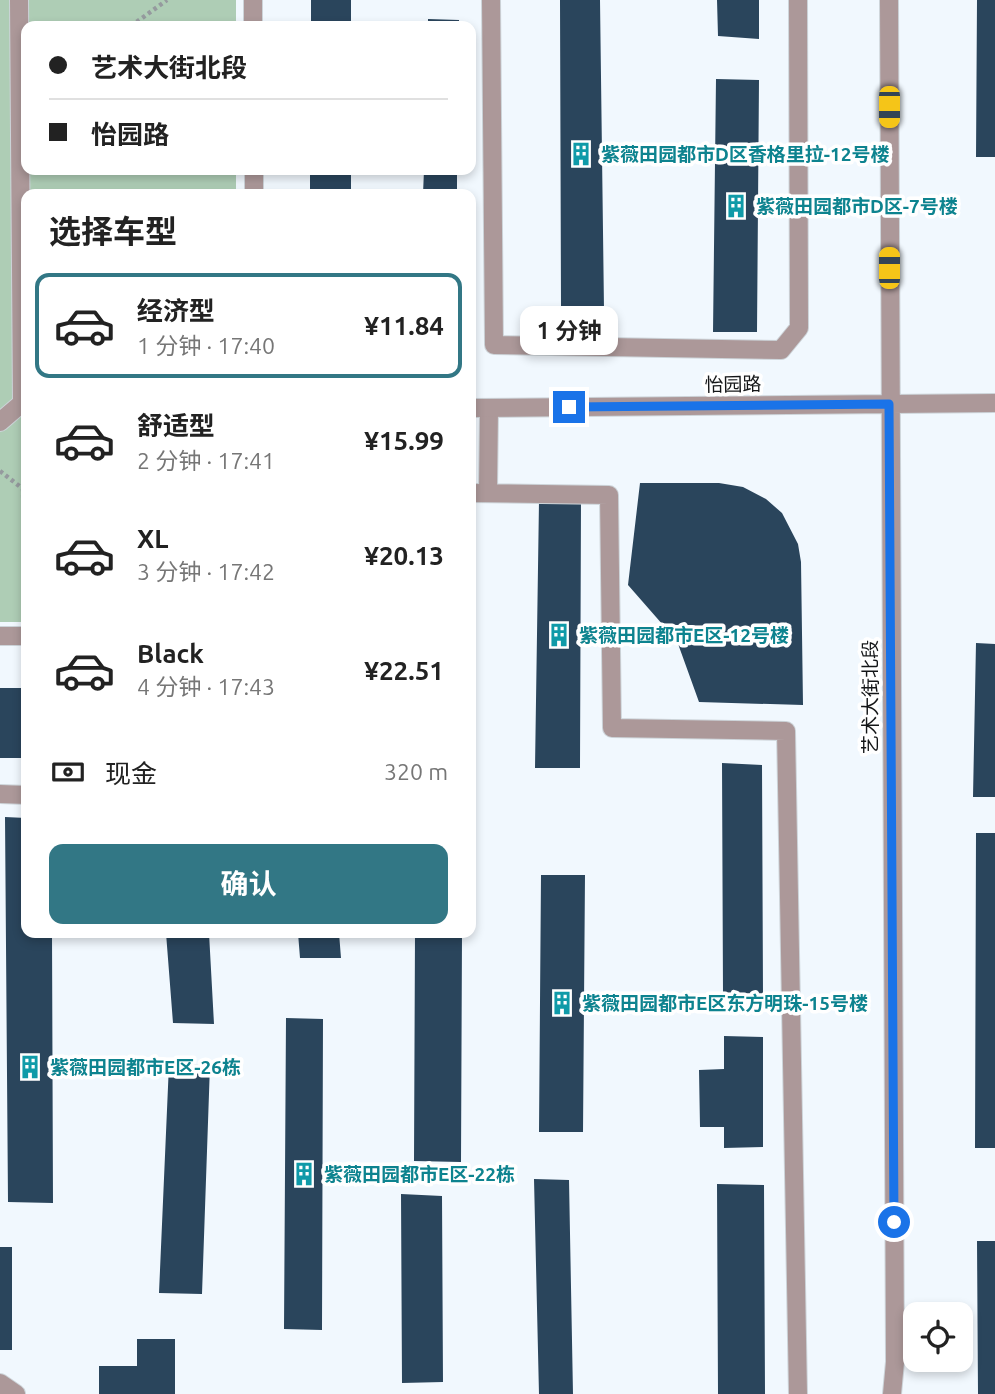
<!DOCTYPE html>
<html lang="zh">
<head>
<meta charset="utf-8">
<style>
	body { margin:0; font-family:Ubuntu,"Noto Sans SC",sans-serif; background:#f6f6f6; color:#222; height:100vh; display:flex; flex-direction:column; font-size:26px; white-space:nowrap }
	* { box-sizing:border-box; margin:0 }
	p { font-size:23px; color:#767676 }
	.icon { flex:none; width:38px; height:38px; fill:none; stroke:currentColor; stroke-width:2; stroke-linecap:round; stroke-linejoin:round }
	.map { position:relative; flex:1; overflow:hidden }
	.side { position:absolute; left:21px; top:189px; width:455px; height:749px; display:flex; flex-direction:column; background:#fff; border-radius:14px; box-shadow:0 4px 10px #0003 }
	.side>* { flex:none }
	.guide { position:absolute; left:21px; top:21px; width:455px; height:154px; border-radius:14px; box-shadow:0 4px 10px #0003; display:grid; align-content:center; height:154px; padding:0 28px; background:#fff }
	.controls { position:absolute; left:903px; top:1302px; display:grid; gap:14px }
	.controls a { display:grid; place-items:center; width:70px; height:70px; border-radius:14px; background:#fff; box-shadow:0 4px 10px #0003; font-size:35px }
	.end { position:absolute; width:32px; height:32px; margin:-16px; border:9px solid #1a73e8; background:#fff; box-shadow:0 0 0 4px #fff }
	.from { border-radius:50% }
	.bubble { position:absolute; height:49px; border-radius:14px; background:#fff; box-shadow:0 4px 10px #0003; font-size:23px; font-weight:700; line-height:49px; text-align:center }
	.car { position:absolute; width:21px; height:42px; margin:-21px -10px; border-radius:9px; box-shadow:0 0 5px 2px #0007; background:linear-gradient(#f5c518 24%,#345 0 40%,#f5c518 0 76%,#345 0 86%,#f5c518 0) }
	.guide b { display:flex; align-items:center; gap:24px; height:66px; font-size:26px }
	.guide b+b { border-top:2px solid #e0e0e0 }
	.guide i { width:18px; height:18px; background:#222 }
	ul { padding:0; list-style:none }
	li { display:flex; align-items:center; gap:21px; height:105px; margin:0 14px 10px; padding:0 14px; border:4px solid transparent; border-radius:14px }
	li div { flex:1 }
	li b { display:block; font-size:26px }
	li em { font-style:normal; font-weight:700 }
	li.on { border-color:#327785 }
	li>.icon { width:63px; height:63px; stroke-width:1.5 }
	h2 { padding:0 28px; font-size:32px; line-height:84px }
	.pay { display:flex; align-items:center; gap:18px; height:77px; padding:0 28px; font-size:26px }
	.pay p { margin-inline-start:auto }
	.primary-button { display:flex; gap:14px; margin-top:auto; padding:14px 28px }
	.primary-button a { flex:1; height:80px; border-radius:14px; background:#327785; color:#fff; font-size:28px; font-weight:700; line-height:80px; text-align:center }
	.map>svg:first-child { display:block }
	.green { fill:#aecdb5 }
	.building { fill:#2a455c }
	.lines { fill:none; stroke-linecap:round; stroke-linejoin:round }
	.pedestrian-casing { stroke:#cdd4d9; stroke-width:20 }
	.minor-casing { stroke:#cdd4d9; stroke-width:20 }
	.tertiary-casing { stroke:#cdd4d9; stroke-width:20 }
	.path { stroke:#959a9e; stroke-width:4.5; stroke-dasharray:3.5 3.5; stroke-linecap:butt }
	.pedestrian { stroke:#ac9899; stroke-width:18 }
	.minor { stroke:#ac9899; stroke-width:18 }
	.tertiary { stroke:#ac9899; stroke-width:18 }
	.route { stroke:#1a73e8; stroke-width:9 }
	.labels { text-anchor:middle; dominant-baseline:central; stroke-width:7; stroke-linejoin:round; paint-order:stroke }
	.culture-label { font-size:19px; font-weight:bold; fill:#0d838f; stroke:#fff; text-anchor:start }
	.street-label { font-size:19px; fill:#131517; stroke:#fff }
</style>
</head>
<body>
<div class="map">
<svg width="995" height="1394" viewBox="0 0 995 1394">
	<rect width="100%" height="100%" fill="#f1f8fe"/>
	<path class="green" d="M0,0H236V26H26V170H236V194H26V622H0Z"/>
	<path class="building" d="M311,0H351V26H311Z
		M560,0H600L604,309L561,308Z
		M717,0H759V39L718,36Z
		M977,0H995V157H976Z
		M428,19L459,20V26H428Z
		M716,79L759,80L757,332H713Z
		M310,170H351V194H310Z
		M424,170H457V194H423Z
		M640,483H719L743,487L766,499L782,513L798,544L801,562L803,705L699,702L677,641L628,585Z
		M539,501H581L580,768H535Z
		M976,643L995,644V797H973Z
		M0,688H26V758H0Z
		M722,763L762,765L763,996L723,995Z
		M5,817L26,818V933H52L53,1203L8,1202Z
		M976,833H995V1148H975Z
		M541,875H585L583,1132H539Z
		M166,933H209L214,1024L173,1023Z
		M298,933H339L341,958H300Z
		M415,933H462L461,1162L414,1161Z
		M286,1018L323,1019L322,1330L284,1329Z
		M724,1036L763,1037V1147L724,1148V1127H700L699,1070L724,1069Z
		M169,1064L210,1065L202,1294L159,1293Z
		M534,1179L569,1180L573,1394H539Z
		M717,1184L764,1185L765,1394H718Z
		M401,1194L442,1196L443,1382L402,1383Z
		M977,1241H995V1394H978Z
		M0,1247H12V1350H0Z
		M137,1339H175V1394H99V1366H137Z"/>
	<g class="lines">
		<g class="pedestrian-casing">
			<path id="pedestrian" d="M19,0L22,403
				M0,422L22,403H26"/>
		</g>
		<g class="minor-casing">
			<path id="minor" d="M491,0L494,345L781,350L799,328L798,0
				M471,493L609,495L612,728L786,731L798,1394
				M488,493L489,408
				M0,794L26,795
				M0,1383L16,1394"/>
		</g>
		<g class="tertiary-casing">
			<path id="tertiary" d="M253,0V26
				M889,0L895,1362L892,1394
				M254,170V194
				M471,408L995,403
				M0,636H26"/>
		</g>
		<path class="path" d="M131,26L167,0
			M0,471L23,489L26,617"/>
		<use href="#pedestrian" class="pedestrian"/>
		<use href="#minor" class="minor"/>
		<use href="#tertiary" class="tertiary"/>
	</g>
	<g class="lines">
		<path class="route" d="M569,407L889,404L894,1222"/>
	</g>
	<defs>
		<g id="building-bare" transform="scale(1.89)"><path d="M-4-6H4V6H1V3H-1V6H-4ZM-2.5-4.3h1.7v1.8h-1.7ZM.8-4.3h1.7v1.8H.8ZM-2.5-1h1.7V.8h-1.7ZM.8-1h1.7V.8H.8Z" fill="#0f9aa8" stroke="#fff" stroke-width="2.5" paint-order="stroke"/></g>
	</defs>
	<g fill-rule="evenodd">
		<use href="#building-bare" x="581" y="154"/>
		<use href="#building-bare" x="736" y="206"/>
		<use href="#building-bare" x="559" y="635"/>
		<use href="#building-bare" x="562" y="1003"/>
		<use href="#building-bare" x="30" y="1067"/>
		<use href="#building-bare" x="304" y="1174"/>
	</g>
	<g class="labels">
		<g class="culture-label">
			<text x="601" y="154">紫薇田园都市D区香格里拉-12号楼</text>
			<text x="756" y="206">紫薇田园都市D区-7号楼</text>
			<text x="579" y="635">紫薇田园都市E区-12号楼</text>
			<text x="582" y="1003">紫薇田园都市E区东方明珠-15号楼</text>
			<text x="50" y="1067">紫薇田园都市E区-26栋</text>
			<text x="324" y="1174">紫薇田园都市E区-22栋</text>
		</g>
		<g class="street-label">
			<text transform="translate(733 384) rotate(-1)">怡园路</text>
			<text transform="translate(870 697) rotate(-90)">艺术大街北段</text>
		</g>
	</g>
</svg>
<div class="controls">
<a><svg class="icon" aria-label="locate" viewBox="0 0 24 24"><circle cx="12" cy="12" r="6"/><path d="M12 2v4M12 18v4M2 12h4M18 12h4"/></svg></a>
</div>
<i class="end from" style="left:894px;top:1222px"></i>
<i class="end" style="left:569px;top:407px"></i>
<div class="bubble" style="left:520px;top:306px;width:98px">1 分钟</div>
<i class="car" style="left:889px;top:107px;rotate:180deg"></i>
<i class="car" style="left:889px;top:268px;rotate:0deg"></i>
<div class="guide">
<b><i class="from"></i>艺术大街北段</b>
<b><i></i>怡园路</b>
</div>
<section class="side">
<h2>选择车型</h2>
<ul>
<li class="on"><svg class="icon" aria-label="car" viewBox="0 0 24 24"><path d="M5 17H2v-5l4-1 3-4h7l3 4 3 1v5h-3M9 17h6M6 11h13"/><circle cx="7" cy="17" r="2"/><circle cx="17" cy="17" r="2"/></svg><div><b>经济型</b><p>1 分钟 · 17:40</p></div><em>¥11.84</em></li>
<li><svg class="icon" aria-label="car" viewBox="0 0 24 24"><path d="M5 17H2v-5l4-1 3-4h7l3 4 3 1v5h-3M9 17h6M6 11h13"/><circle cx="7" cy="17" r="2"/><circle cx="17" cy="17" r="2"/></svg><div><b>舒适型</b><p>2 分钟 · 17:41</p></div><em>¥15.99</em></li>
<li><svg class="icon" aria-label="car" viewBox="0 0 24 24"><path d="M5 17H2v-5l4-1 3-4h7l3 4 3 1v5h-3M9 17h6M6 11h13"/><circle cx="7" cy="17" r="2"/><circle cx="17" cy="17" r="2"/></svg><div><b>XL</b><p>3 分钟 · 17:42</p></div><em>¥20.13</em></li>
<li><svg class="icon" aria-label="car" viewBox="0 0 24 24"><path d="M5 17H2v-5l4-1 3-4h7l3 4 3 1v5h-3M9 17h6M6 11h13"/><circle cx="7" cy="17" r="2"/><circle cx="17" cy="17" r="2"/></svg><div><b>Black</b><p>4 分钟 · 17:43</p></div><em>¥22.51</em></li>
</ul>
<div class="pay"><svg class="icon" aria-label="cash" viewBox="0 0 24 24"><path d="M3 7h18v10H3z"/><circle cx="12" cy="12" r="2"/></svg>现金<p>320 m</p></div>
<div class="primary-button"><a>确认</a></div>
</section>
</div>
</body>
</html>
